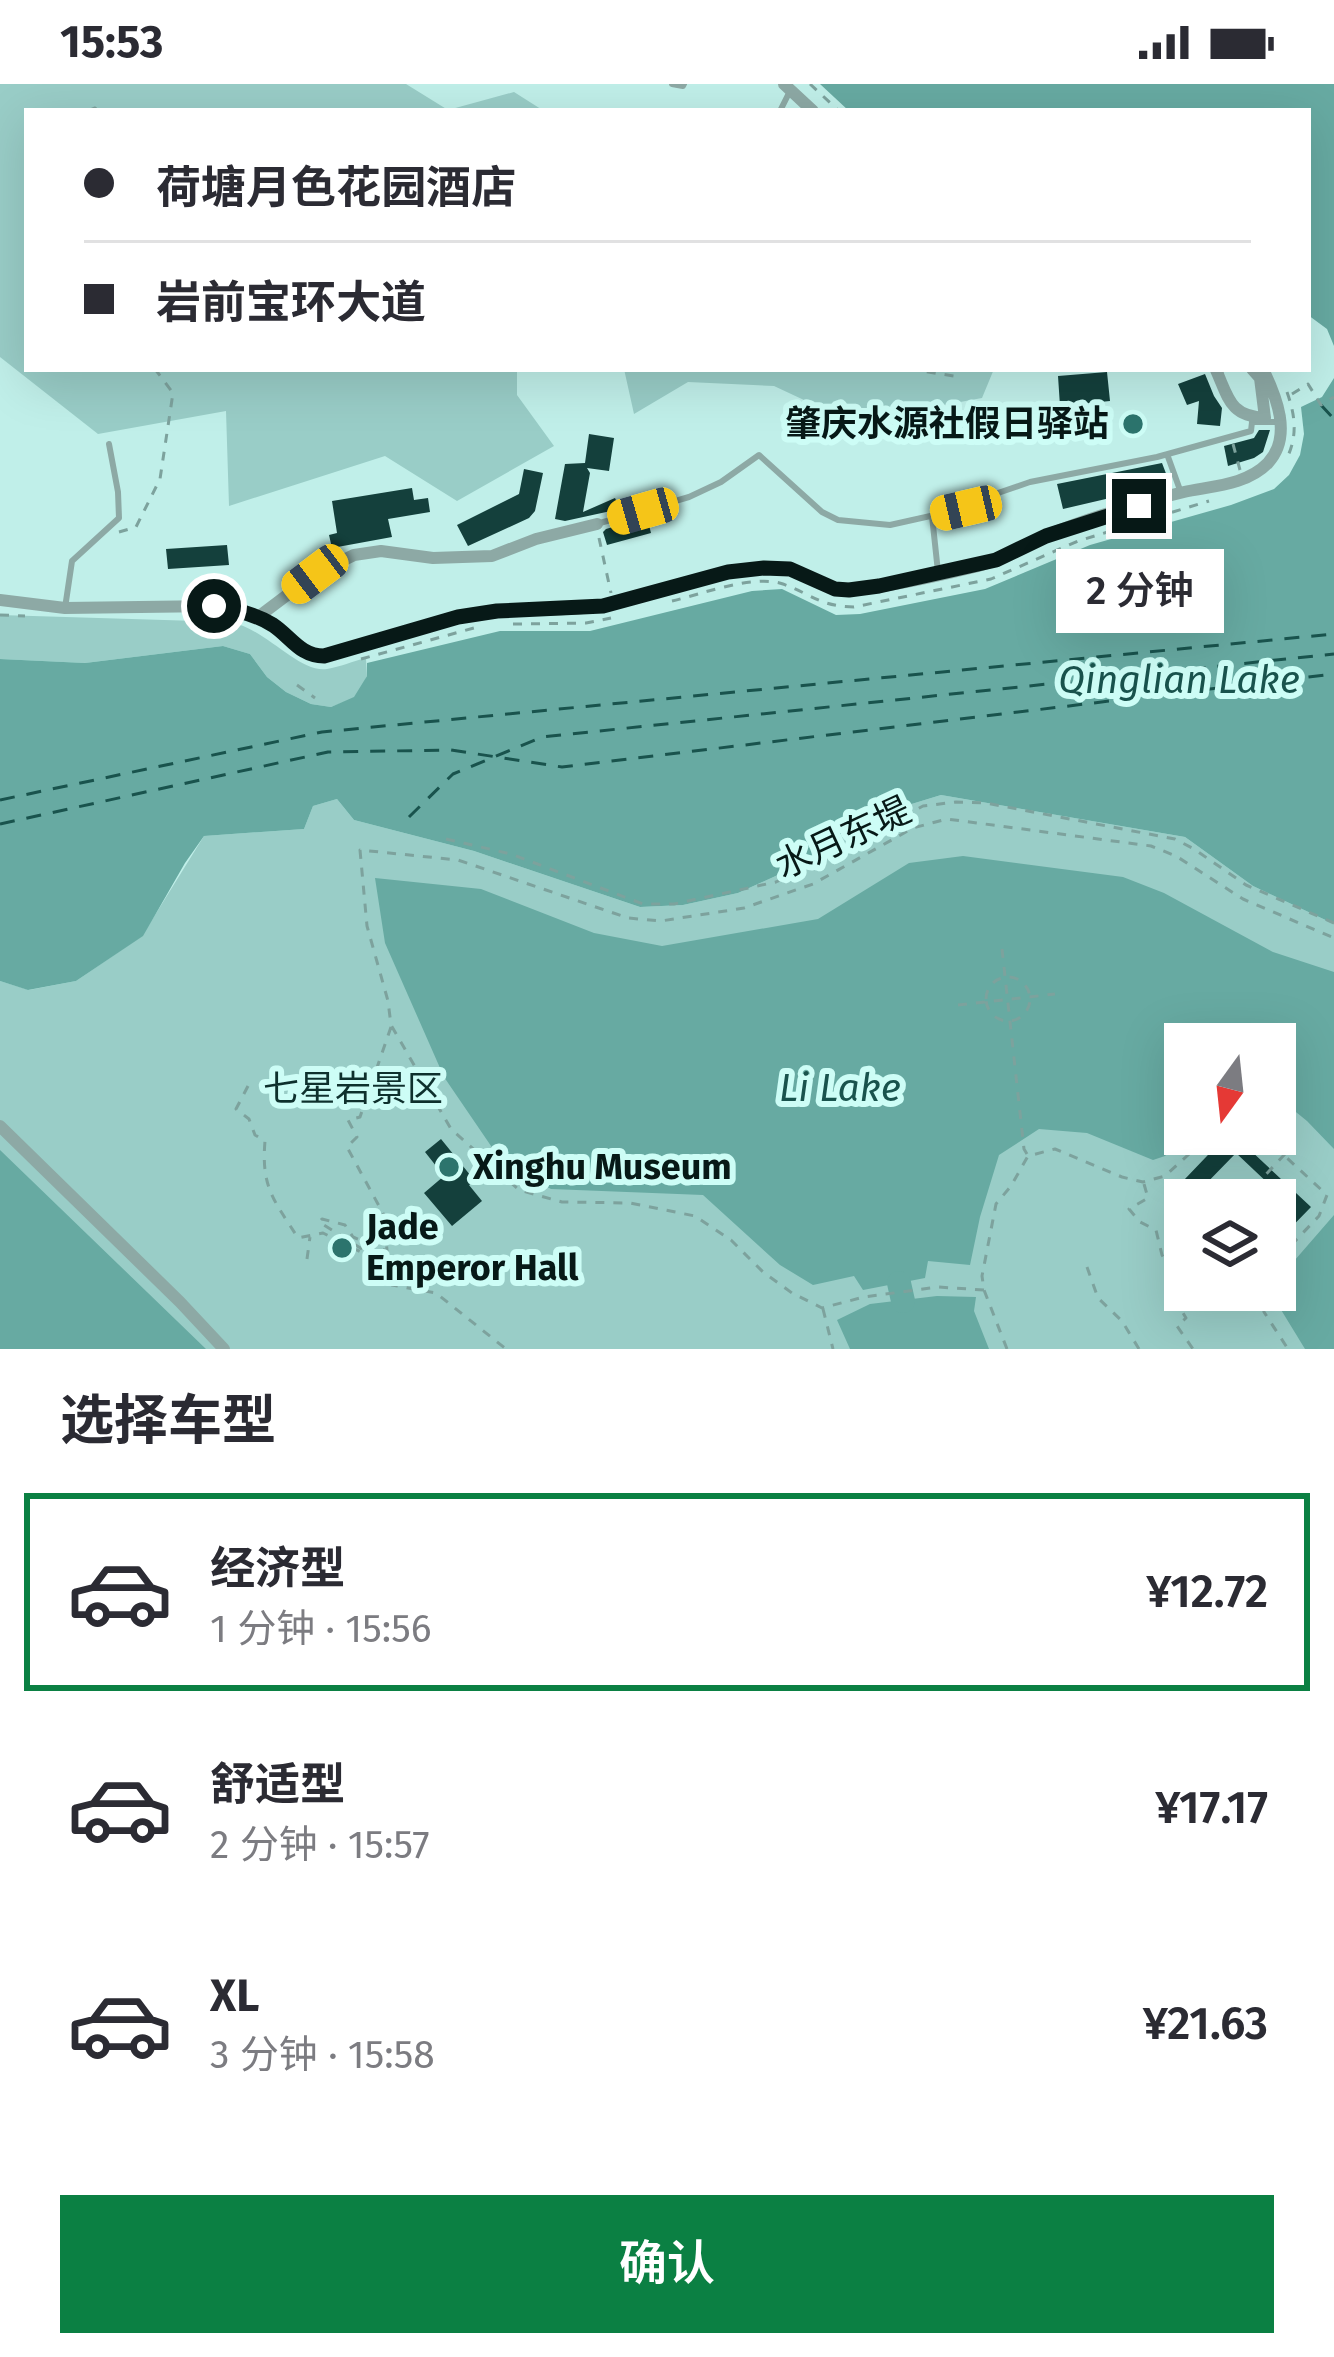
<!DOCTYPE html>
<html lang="zh">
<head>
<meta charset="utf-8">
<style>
	body { margin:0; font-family:"Fira Sans","Noto Sans SC",sans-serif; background:#f2f2f3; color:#2b2b33; height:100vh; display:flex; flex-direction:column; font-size:45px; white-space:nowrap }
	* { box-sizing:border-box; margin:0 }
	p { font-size:39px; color:#7c7c81 }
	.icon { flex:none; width:66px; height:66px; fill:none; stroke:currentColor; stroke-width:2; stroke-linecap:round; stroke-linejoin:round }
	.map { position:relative; height:1265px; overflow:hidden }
	.panel { display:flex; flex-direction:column; background:#fff; flex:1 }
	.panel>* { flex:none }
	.top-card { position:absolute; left:24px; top:24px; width:1287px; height:264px; border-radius:0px; box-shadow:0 12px 48px #0002; display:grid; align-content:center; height:264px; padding:0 60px; background:#fff }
	.needle { width:78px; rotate:195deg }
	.tools { position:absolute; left:1164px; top:939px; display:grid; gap:24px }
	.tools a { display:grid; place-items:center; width:132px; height:132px; border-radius:0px; background:#fff; box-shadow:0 12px 48px #0002; font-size:60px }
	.end { position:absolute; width:54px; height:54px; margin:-27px; border:15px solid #071917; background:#fff; box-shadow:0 0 0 6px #fff }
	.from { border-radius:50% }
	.bubble { position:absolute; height:84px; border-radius:0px; background:#fff; box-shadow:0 12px 48px #0002; font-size:39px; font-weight:600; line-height:84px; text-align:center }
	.car { position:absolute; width:36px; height:72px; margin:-36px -18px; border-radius:15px; box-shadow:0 0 9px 3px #0007; background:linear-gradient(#f5c518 24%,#345 0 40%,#f5c518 0 76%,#345 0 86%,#f5c518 0) }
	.top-card b { display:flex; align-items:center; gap:42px; height:114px; font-size:45px }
	.top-card b+b { border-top:3px solid #e1e1e2 }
	.top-card i { width:30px; height:30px; background:#2b2b33 }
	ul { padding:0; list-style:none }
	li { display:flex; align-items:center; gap:36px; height:198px; margin:0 24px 18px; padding:0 36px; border:6px solid transparent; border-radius:0px }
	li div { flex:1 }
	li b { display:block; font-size:45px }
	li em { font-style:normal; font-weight:600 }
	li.active { border-color:#0b8043 }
	li>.icon { width:108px; height:108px; stroke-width:1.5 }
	h2 { padding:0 60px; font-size:54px; line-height:144px }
	.action { display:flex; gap:24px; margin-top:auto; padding:24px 60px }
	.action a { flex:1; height:138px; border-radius:0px; background:#0b8043; color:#fff; font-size:48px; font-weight:600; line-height:138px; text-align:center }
	.status { display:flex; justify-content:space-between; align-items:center; height:84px; padding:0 60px; background:#fff; direction:ltr }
	.status svg { height:33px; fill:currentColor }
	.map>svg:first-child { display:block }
	.green { fill:#99cdc7; fill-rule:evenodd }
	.water { fill:#67aaa2 }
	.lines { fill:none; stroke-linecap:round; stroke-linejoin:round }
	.river { stroke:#67aaa2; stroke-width:24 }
	.ferry { stroke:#19534d; stroke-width:3; stroke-dasharray:15 12; stroke-linecap:butt }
	.building { fill:#14403c }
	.path { stroke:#7da29d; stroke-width:3; stroke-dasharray:9 9; stroke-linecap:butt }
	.lane { stroke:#8da9a5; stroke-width:6 }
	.street { stroke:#8da9a5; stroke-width:12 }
	.route { stroke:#071917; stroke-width:15 }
	.poi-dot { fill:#2c746d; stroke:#cdfdf6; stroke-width:4.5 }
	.labels { text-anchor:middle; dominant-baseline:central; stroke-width:12; stroke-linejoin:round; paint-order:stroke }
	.poi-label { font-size:36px; font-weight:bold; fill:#071917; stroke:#cdfdf6; text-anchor:start }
	.street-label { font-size:36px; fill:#071917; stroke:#cdfdf6 }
	.park-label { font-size:36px; fill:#0e302d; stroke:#cdfdf6 }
	.water-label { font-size:39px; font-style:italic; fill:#19534d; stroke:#cdfdf6 }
</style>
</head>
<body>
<div class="status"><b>15:53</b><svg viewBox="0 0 49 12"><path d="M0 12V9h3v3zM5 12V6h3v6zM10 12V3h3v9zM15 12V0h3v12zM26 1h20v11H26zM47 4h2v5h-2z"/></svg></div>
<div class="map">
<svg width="1334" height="1265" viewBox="0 0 1334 1265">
	<rect width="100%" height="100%" fill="#c0efe9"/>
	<path class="green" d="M0,0H406L448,26L514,8L544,27H27V285H517V311L554,362L457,417L385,372L229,422L226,327L98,350L0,273Z
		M624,285H994L982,314L851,338L774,302L688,298L634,330Z
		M0,531L230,538C267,545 298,589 327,585C340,583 353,577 366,574L367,592L362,603L354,614L331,623L311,620L286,608L267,593L250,570L223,562L85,579L0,575Z
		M941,711L1185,753L1253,802L1334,840V1265H0V897L29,906L76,897L142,852L204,752L304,745L313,722L337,715L354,736L474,767L640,823L683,821L738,809L791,785L892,726ZM1185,960H1275V1050H1185ZM1185,1116H1275V1206H1185Z"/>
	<path class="water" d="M820,0H1334V262L1327,245L1308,231V27H849Z
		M1334,294V840L1253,802L1185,753L941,711L892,726L791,785L738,809L683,821L640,823L474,767L354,736L337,715L313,722L304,745L204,752L185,779L143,852L76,897L28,906L0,897V575L85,579L223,562L250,570L267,593L286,608L311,620L331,623L354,613L367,592V579L500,547H590L752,507L782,505L836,531L860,530L985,505L1090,461L1231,421L1274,405L1289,391L1300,371L1304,350L1301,323L1322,313Z
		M963,772L1123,793L1164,809L1273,868L1334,888V1065L1307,1037L1275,1011V960H1185L1187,1050L1165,1072L1153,1076L1087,1049L1039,1045L999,1071L980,1133L970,1181L928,1177L925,1194L863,1206L854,1192L813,1201L780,1181L703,1111L551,1105L504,1081L444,993L385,859L375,794L481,805L594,849L662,862L818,835L909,779Z
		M0,1066L206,1265H0Z
		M1334,1131V1265H1305L1269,1206H1275V1199Z
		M937,1212L976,1213L974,1227L989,1265H850L837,1236L870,1220Z"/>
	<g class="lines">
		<path class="river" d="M899,1199L903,1217"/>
		<path class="ferry" d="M1321,321L1334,335
			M0,716L322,648L1334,550
			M409,733L453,690L542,653L1334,570
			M0,740L328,668L451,666L562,683L1334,590"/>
	</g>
	<path class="building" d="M1107,288L1110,317L1060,322L1058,292Z
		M1205,290L1214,312L1222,324L1220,342L1197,340L1199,317L1187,321L1178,300Z
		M1259,346H1270L1263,368L1254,374L1228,382L1224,362L1254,354Z
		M589,350L614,354L609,387L587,384L590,389L583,428L615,414L620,425L565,437L555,435L565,380L585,379Z
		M1162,379L1170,400L1063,425L1057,400Z
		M524,385L543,389L535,427L529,434L468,462L457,441L519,410Z
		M412,404L414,416L428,414L430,428L388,435L392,453L332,464L329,451L337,449L332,417Z
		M647,433L651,449L607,461L603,448L606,445Z
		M227,461L229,481L168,485L166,465Z
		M1228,1050H1233L1311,1123L1275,1160V1129L1287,1117L1236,1069L1198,1108L1184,1096Z
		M441,1055L475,1097L469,1101L482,1117L452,1142L424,1109L444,1092L425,1068Z"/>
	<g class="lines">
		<path class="path" d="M810,0L839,27
			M88,27L95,24L100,27
			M909,285L960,293
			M1287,308C1295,331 1298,351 1287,374
			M1292,310L1308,300L1321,321L1334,313
			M1233,360L1240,386
			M119,448L136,443L160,395L173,309L155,285
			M599,454L611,509
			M672,517C702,510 754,490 783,500C813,511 819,522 854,523L991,495L1078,457L1209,417
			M0,531L25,532
			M513,540L586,539L611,534
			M361,575L474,544
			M297,601L315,614
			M446,755L511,770L643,820H674L776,798L825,775L923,722L956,718L986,719L1175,755L1194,765L1246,801L1334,839
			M1002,865L1024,1065L1027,1070
			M986 915a22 22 0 1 1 44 0a22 22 0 1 1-44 0Z
			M958,921L1055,910
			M391,943L360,1033L348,1036L357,1053L347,1063L398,1157L386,1153L387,1167L353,1153L345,1141L322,1135L319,1138L362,1165L366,1179L392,1201L436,1209L506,1265
			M248,1002L236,1025L249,1035L255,1051L265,1057C261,1104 274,1116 298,1154L323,1149L361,1168
			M1261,1050L1327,1111L1319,1132L1275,1178
			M1144,1100L1148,1114L1129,1125L1140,1138L1156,1146L1162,1171L1170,1184L1168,1204L1186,1234L1177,1242L1193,1265
			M1242,1116L1285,1070
			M307,1175L310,1153
			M1087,1183L1098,1214L1122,1237L1139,1265
			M984,1206L938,1203L864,1213L822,1224L792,1209L763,1188L731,1156L695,1132L630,1119L562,1118L519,1106L451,1045L391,941L388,917L367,842L360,766L458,776L628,834L661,837L744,824L813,800L913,744L947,735L1151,762L1176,772L1243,815L1334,854
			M1261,1206L1264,1228L1288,1265
			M823,1225L833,1265
			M1007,1265L984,1206L982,1192L996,1120L1011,1102L1028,1072L1055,1065L1122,1093L1143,1098L1165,1092L1211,1050"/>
		<path class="lane" d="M672,0L683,2L684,0
			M780,27L789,9
			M1167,370L1180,406
			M932,432L938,488
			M600,439L689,413L721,398L759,371L822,428L838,436L890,441L966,424L998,409L1030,398L1157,373L1251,347L1252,338H1281
			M65,524L72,477L119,434L118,408L109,360"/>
		<path class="street" d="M784,0L813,27
			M1219,285L1216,286C1229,315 1230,332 1265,334L1260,294L1252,285
			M0,516L65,524L215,522C235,525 255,530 273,541C291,553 300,572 324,572C379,556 434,536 491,528C527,523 564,528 600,522C644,515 687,496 732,488C749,485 768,482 786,485C810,489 828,508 854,506C893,502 933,493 970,484C998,478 1020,463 1045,452C1086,435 1141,418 1184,408C1212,402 1247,401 1268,379C1293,352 1276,312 1263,285
			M258,533L315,490L354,471L381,467L433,474L492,472L536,455L597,440
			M0,1042L180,1218L224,1265"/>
	</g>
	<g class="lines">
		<path class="route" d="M214,522C235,525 255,530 273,541C291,553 300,572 324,572L458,533L497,527L603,522L728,488L764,484L790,485L835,505L849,506L879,502L996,476L1046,452L1139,422"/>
	</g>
	<g class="poi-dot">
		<circle cx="1133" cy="340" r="12"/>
		<circle cx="449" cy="1083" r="12"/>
		<circle cx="342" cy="1164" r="12"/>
	</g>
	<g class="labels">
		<g class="poi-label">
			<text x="1109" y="340" text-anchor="end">肇庆水源社假日驿站</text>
			<text x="473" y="1083">Xinghu Museum</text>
			<text x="366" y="1143">Jade<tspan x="366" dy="41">Emperor Hall</tspan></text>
		</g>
		<g class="street-label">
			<text transform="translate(843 754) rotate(-25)">水月东堤</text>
		</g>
		<g class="park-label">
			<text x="353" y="1005">七星岩景区</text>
		</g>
		<g class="water-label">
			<text x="1179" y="596">Qinglian Lake</text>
			<text x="840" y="1004">Li Lake</text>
		</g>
	</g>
</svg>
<div class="tools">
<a><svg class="needle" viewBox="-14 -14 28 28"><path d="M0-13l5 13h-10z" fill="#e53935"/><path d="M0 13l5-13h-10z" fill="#7c7c81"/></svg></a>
<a><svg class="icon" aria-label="layers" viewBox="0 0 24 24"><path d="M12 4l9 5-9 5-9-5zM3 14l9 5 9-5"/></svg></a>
</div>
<i class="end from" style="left:214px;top:522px"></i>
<i class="end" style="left:1139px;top:422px"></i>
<div class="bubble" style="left:1056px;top:465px;width:168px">2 分钟</div>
<i class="car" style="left:966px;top:424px;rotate:257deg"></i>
<i class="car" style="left:643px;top:427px;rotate:254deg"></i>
<i class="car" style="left:315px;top:490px;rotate:233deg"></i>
<div class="top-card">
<b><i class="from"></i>荷塘月色花园酒店</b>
<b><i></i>岩前宝环大道</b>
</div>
</div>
<section class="panel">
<h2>选择车型</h2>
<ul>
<li class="active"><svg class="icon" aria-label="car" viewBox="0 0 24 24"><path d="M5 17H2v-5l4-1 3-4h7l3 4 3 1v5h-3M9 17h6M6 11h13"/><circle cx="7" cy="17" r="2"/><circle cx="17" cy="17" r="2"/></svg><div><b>经济型</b><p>1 分钟 · 15:56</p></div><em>¥12.72</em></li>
<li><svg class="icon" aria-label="car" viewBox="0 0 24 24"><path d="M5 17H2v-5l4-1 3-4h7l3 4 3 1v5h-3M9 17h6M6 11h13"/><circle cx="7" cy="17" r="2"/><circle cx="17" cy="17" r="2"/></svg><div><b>舒适型</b><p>2 分钟 · 15:57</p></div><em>¥17.17</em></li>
<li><svg class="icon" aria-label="car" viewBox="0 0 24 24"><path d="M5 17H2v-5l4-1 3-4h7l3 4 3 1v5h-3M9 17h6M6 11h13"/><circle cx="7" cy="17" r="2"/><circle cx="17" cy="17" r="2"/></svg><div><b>XL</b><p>3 分钟 · 15:58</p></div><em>¥21.63</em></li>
</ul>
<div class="action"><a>确认</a></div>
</section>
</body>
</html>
